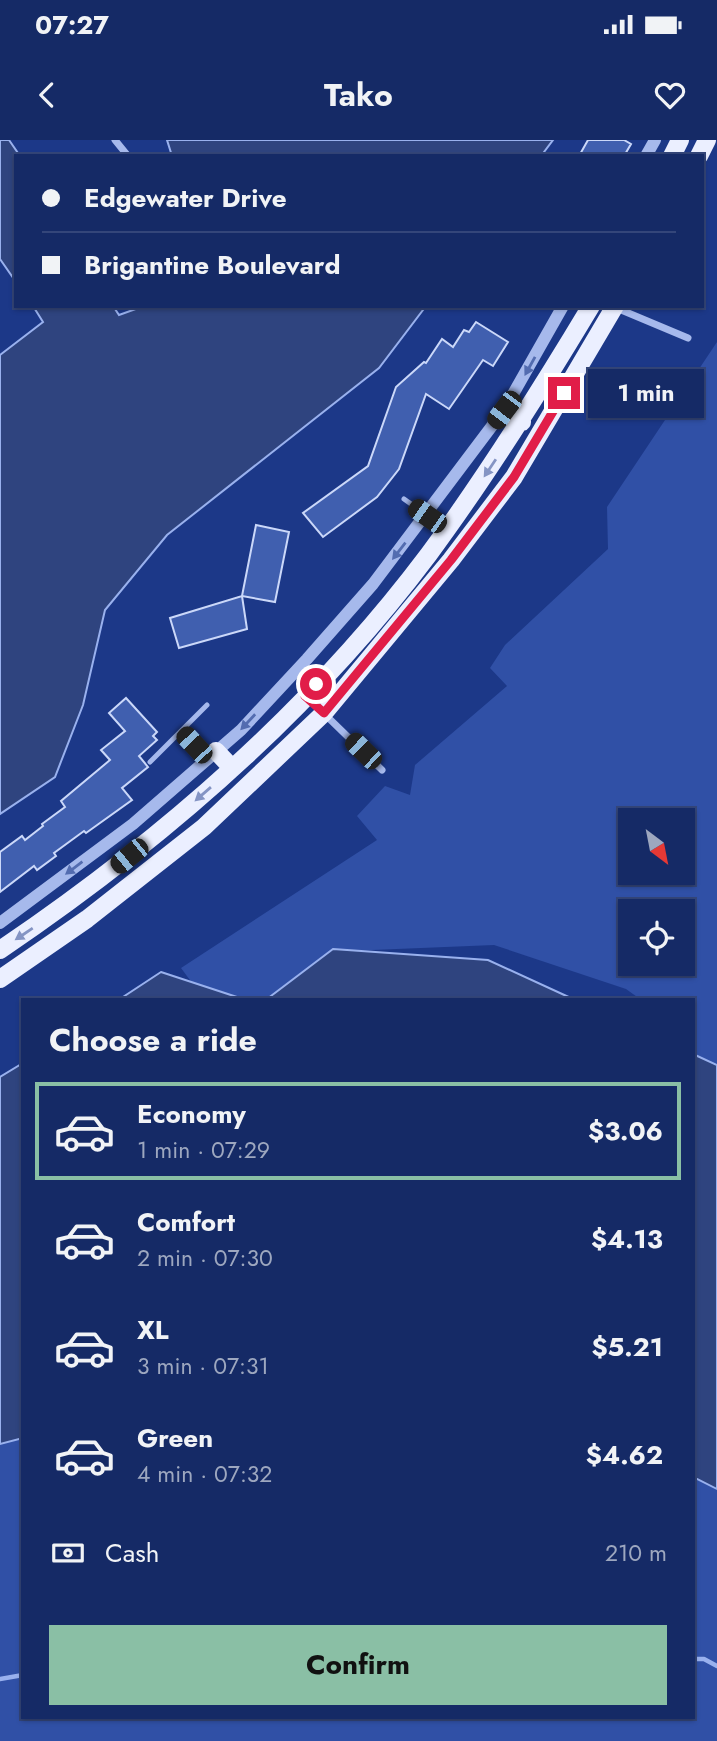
<!DOCTYPE html>
<html lang="en">
<head>
<meta charset="utf-8">
<style>
	body { margin:0; font-family:Jost,sans-serif; background:#1e326c; color:#f1f3f6; height:100vh; display:flex; flex-direction:column; font-size:26px; white-space:nowrap }
	* { box-sizing:border-box; margin:0 }
	p { font-size:23px; color:#9da7bf }
	.icon { flex:none; width:38px; height:38px; fill:none; stroke:currentColor; stroke-width:2; stroke-linecap:round; stroke-linejoin:round }
	.map { position:relative; flex:1; overflow:hidden }
	.details { position:absolute; left:21px; top:858px; width:674px; height:721px; display:flex; flex-direction:column; background:#152a66; border-radius:0px; box-shadow:0 2px 5px #0004,0 0 0 2px #34467a }
	.details>* { flex:none }
	.top-card { position:absolute; left:14px; top:14px; width:690px; height:154px; border-radius:0px; box-shadow:0 2px 5px #0004,0 0 0 2px #34467a; display:grid; align-content:center; height:154px; padding:0 28px; background:#152a66 }
	.needle { width:46px; rotate:148deg }
	.tools { position:absolute; left:618px; top:668px; display:grid; gap:14px }
	.tools a { display:grid; place-items:center; width:77px; height:77px; border-radius:0px; background:#152a66; box-shadow:0 2px 5px #0004,0 0 0 2px #34467a; font-size:35px }
	.end { position:absolute; width:32px; height:32px; margin:-16px; border:9px solid #e11d48; background:#fff; box-shadow:0 0 0 4px #fff }
	.from { border-radius:50% }
	.bubble { position:absolute; height:49px; border-radius:0px; background:#152a66; box-shadow:0 2px 5px #0004,0 0 0 2px #34467a; font-size:23px; font-weight:700; line-height:49px; text-align:center }
	.car { position:absolute; width:21px; height:42px; margin:-21px -10px; border-radius:9px; box-shadow:0 0 5px 2px #0007; background:linear-gradient(#222 24%,#8ab4d8 0 40%,#222 0 76%,#8ab4d8 0 86%,#222 0) }
	.top-card b { display:flex; align-items:center; gap:24px; height:66px; font-size:26px }
	.top-card b+b { border-top:2px solid #34467a }
	.top-card i { width:18px; height:18px; background:#f1f3f6 }
	ul { padding:0; list-style:none }
	li { display:flex; align-items:center; gap:21px; height:98px; margin:0 14px 10px; padding:0 14px; border:4px solid transparent; border-radius:0px }
	li div { flex:1 }
	li b { display:block; font-size:26px }
	li em { font-style:normal; font-weight:700 }
	li.selected { border-color:#8abfa5 }
	li>.icon { width:63px; height:63px; stroke-width:1.5 }
	h2 { padding:0 28px; font-size:32px; line-height:84px }
	.pay { display:flex; align-items:center; gap:18px; height:77px; padding:0 28px; font-size:26px }
	.pay p { margin-inline-start:auto }
	.button { display:flex; gap:14px; margin-top:auto; padding:14px 28px }
	.button a { flex:1; height:80px; border-radius:0px; background:#8abfa5; color:#111; font-size:28px; font-weight:700; line-height:80px; text-align:center }
	.status { display:flex; justify-content:space-between; align-items:center; height:49px; padding:0 35px; background:#152a66; direction:ltr }
	.status svg { height:19px; fill:currentColor }
	header { display:flex; justify-content:space-between; align-items:center; height:91px; padding:0 28px; background:#152a66; font-size:32px; font-weight:700 }
	.map>svg:first-child { display:block }
	.green { fill:#3050a6; fill-rule:evenodd }
	.water { fill:#2f447f; stroke:#99b1ee; stroke-width:2 }
	.lines { fill:none; stroke-linecap:round; stroke-linejoin:round }
	.stream { stroke:#99b1ee; stroke-width:4.5 }
	.building { fill:#405faf; stroke:#cbd8f9; stroke-width:2 }
	.service { stroke:#a6b9ec; stroke-width:5 }
	.minor { stroke:#a6b9ec; stroke-width:7 }
	.tertiary { stroke:#a6b9ec; stroke-width:12 }
	.primary { stroke:#ebefff; stroke-width:18 }
	.oneway { fill:#536cb0 }
	.oneway2 { fill:#8494c4 }
	.route { stroke:#e11d48; stroke-width:9 }
</style>
</head>
<body>
<div class="status"><b>07:27</b><svg viewBox="0 0 49 12"><path d="M0 12V9h3v3zM5 12V6h3v6zM10 12V3h3v9zM15 12V0h3v12zM26 1h20v11H26zM47 4h2v5h-2z"/></svg></div>
<header><svg class="icon" aria-label="back" viewBox="0 0 24 24"><path d="M15 5l-7 7 7 7"/></svg>Tako<svg class="icon" aria-label="heart" viewBox="0 0 24 24"><path d="M12 20l-8-8c-3-5 5-10 8-4 3-6 11-1 8 4z"/></svg></header>
<div class="map">
<svg width="717" height="1601" viewBox="0 0 717 1601">
	<rect width="100%" height="100%" fill="#1c3888"/>
	<path class="green" d="M717,202V1601H0V1191L23,1181V1577H693V859H640L626,849L494,805L348,811L331,859H204L181,828L377,700L357,676L385,646L410,655L415,625L507,546L490,528L505,505L608,409L607,367ZM630,681H682V733H630ZM630,772H682V824H630Z"/>
	<path class="water" d="M0,0H9L20,16H16V142L0,119Z
		M167,0H553L541,16H172Z
		M33,166H113L119,175L144,166H426L379,228L167,395L105,470L83,565L55,637L0,674V215L43,182Z
		M333,809L488,820L573,859H267Z
		M161,832L243,859H120Z
		M693,914L717,925V1349L693,1337Z
		M23,923V1298L0,1304V937Z"/>
	<g class="lines">
		<path class="stream" d="M693,1519H704L717,1526
			M0,1539L23,1535"/>
	</g>
	<path class="building" d="M588,0H624L631,4L624,16H579Z
		M476,182L508,202L493,226L483,220L449,269L426,254L399,329L377,357L323,397L303,373L368,326L396,247L424,222L426,223L442,199L453,207L464,190L469,192Z
		M256,385L289,392L275,462L242,456Z
		M242,456L247,489L179,508L170,478Z
		M126,558L157,592L153,596L157,600L139,616L148,627L122,648L132,660L86,693L84,691L54,713L56,716L37,730L34,726L0,752V712L22,696L25,700L43,686L42,684L65,667L61,661L110,620L101,610L125,591L109,573Z"/>
	<g class="lines">
		<path class="service" d="M404,359L425,374
			M207,619L181,591L207,565
			M150,622L181,591"/>
		<path class="minor" d="M115,0L128,16
			M614,167L688,198
			M307,557L382,630"/>
		<path class="tertiary" d="M646,16L655,0
			M0,783L133,684L241,590L307,519L373,444L504,270L563,166"/>
		<path class="primary" d="M672,16L680,0
			M699,16L707,0
			M504,270L522,282
			M216,611L232,628
			M0,810C161,701 312,570 429,414C488,334 540,251 591,166
			M0,839L87,779L204,687L324,573L451,420L514,337L615,166"/>
	</g>
	<defs><path id="oneway-solid" d="M-6-.8H1V-3.2L6.5 0L1 3.2V.8H-6Z" transform="scale(1.75)"/></defs>
	<g class="oneway">
		<use href="#oneway-solid" transform="translate(530 226) rotate(119)"/>
		<use href="#oneway-solid" transform="translate(399 411) rotate(128)"/>
		<use href="#oneway-solid" transform="translate(248 582) rotate(133)"/>
		<use href="#oneway-solid" transform="translate(74 728) rotate(143)"/>
	</g>
	<g class="oneway2">
		<use href="#oneway-solid" transform="translate(490 328) rotate(124)"/>
		<use href="#oneway-solid" transform="translate(203 654) rotate(139)"/>
		<use href="#oneway-solid" transform="translate(24 794) rotate(146)"/>
	</g>
	<g class="lines">
		<path class="route" d="M316,544L305,556L324,573L451,420L514,337L564,253"/>
	</g>
</svg>
<div class="tools">
<a><svg class="needle" viewBox="-14 -14 28 28"><path d="M0-13l5 13h-10z" fill="#e53935"/><path d="M0 13l5-13h-10z" fill="#9da7bf"/></svg></a>
<a><svg class="icon" aria-label="locate" viewBox="0 0 24 24"><circle cx="12" cy="12" r="6"/><path d="M12 2v4M12 18v4M2 12h4M18 12h4"/></svg></a>
</div>
<i class="end from" style="left:316px;top:544px"></i>
<i class="end" style="left:564px;top:253px"></i>
<div class="bubble" style="left:588px;top:229px;width:116px">1 min</div>
<i class="car" style="left:504px;top:270px;rotate:217deg"></i>
<i class="car" style="left:427px;top:376px;rotate:305deg"></i>
<i class="car" style="left:194px;top:605px;rotate:317deg"></i>
<i class="car" style="left:363px;top:611px;rotate:314deg"></i>
<i class="car" style="left:129px;top:716px;rotate:231deg"></i>
<div class="top-card">
<b><i class="from"></i>Edgewater Drive</b>
<b><i></i>Brigantine Boulevard</b>
</div>
<section class="details">
<h2>Choose a ride</h2>
<ul>
<li class="selected"><svg class="icon" aria-label="car" viewBox="0 0 24 24"><path d="M5 17H2v-5l4-1 3-4h7l3 4 3 1v5h-3M9 17h6M6 11h13"/><circle cx="7" cy="17" r="2"/><circle cx="17" cy="17" r="2"/></svg><div><b>Economy</b><p>1 min · 07:29</p></div><em>$3.06</em></li>
<li><svg class="icon" aria-label="car" viewBox="0 0 24 24"><path d="M5 17H2v-5l4-1 3-4h7l3 4 3 1v5h-3M9 17h6M6 11h13"/><circle cx="7" cy="17" r="2"/><circle cx="17" cy="17" r="2"/></svg><div><b>Comfort</b><p>2 min · 07:30</p></div><em>$4.13</em></li>
<li><svg class="icon" aria-label="car" viewBox="0 0 24 24"><path d="M5 17H2v-5l4-1 3-4h7l3 4 3 1v5h-3M9 17h6M6 11h13"/><circle cx="7" cy="17" r="2"/><circle cx="17" cy="17" r="2"/></svg><div><b>XL</b><p>3 min · 07:31</p></div><em>$5.21</em></li>
<li><svg class="icon" aria-label="car" viewBox="0 0 24 24"><path d="M5 17H2v-5l4-1 3-4h7l3 4 3 1v5h-3M9 17h6M6 11h13"/><circle cx="7" cy="17" r="2"/><circle cx="17" cy="17" r="2"/></svg><div><b>Green</b><p>4 min · 07:32</p></div><em>$4.62</em></li>
</ul>
<div class="pay"><svg class="icon" aria-label="cash" viewBox="0 0 24 24"><path d="M3 7h18v10H3z"/><circle cx="12" cy="12" r="2"/></svg>Cash<p>210 m</p></div>
<div class="button"><a>Confirm</a></div>
</section>
</div>
</body>
</html>
